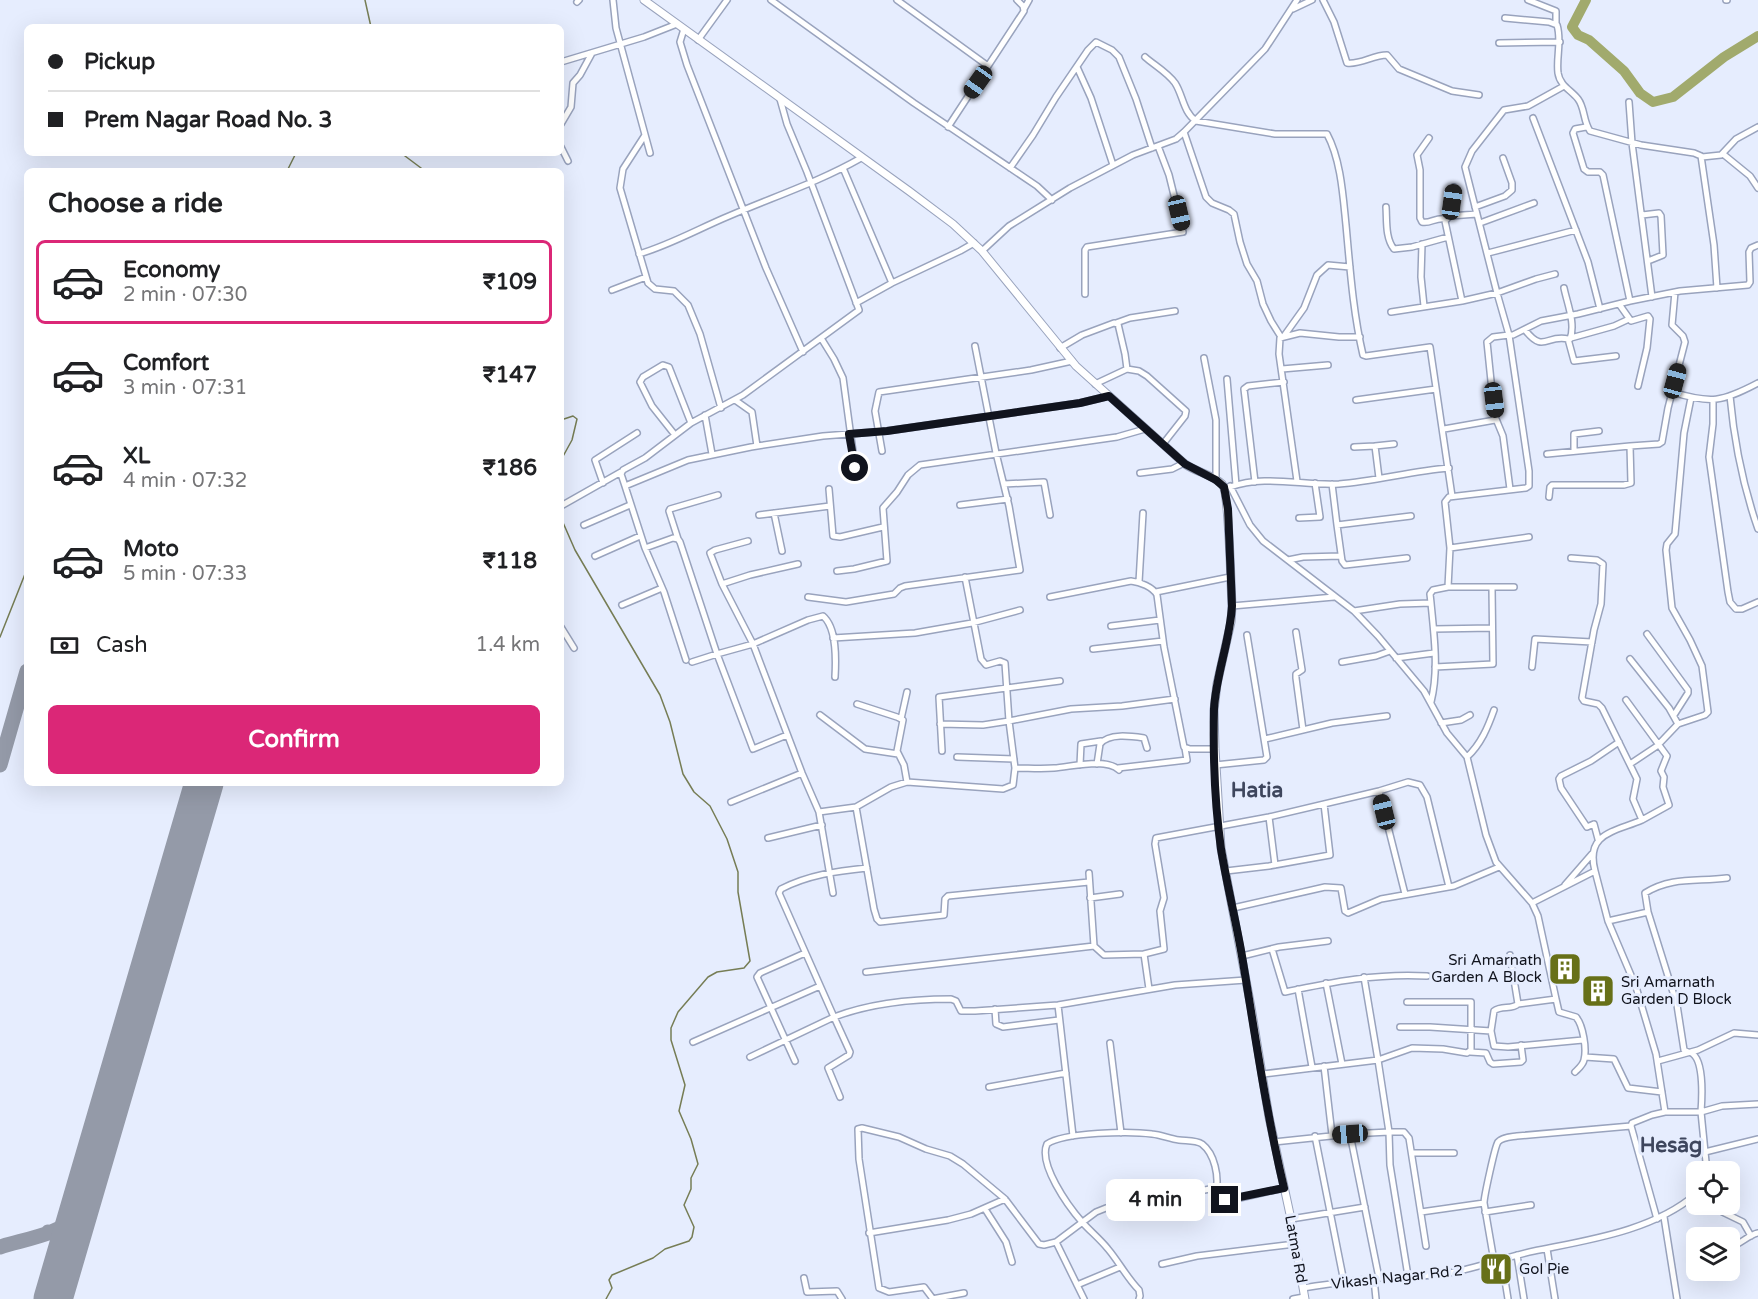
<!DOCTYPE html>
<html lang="en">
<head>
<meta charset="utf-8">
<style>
	body { margin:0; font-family:"Varela Round",sans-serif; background:#f6f6f6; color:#202124; height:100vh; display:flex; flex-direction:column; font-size:22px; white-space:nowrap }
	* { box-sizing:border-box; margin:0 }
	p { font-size:20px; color:#757577 }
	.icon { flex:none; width:33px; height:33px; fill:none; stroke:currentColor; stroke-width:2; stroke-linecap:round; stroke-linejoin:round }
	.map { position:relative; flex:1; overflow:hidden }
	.drawer { position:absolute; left:24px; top:168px; width:540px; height:618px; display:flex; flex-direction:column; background:#fff; border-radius:9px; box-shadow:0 6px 24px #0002 }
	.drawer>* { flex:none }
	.banner { position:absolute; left:24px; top:24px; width:540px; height:132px; border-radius:9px; box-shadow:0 6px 24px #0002; display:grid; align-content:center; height:132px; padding:0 24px; background:#fff }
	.buttons { position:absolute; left:1686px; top:1161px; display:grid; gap:12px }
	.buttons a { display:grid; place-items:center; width:54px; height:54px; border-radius:9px; background:#fff; box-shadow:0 6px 24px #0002; font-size:30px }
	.end { position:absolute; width:27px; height:27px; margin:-14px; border:8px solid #11141e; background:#fff; box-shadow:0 0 0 3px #fff }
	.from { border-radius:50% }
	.bubble { position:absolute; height:42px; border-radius:9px; background:#fff; box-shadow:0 6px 24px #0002; font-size:20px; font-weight:800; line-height:42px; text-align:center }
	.car { position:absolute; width:18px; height:36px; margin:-18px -9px; border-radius:8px; box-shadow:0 0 4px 2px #0007; background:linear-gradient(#222 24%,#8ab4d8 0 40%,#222 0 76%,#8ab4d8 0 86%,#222 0) }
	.banner b { display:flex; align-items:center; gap:21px; height:57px; font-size:22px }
	.banner b+b { border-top:2px solid #e0e0e0 }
	.banner i { width:15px; height:15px; background:#202124 }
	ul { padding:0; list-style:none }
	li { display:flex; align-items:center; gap:18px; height:84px; margin:0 12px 9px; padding:0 12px; border:3px solid transparent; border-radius:9px }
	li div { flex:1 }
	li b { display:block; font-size:22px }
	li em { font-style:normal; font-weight:800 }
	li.current { border-color:#db2777 }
	li>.icon { width:54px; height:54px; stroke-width:1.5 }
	h2 { padding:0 24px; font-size:27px; line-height:72px }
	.pay { display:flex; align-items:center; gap:15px; height:66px; padding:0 24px; font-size:22px }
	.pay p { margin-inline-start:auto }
	.cta { display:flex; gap:12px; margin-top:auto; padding:12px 24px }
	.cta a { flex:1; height:69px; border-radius:9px; background:#db2777; color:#fff; font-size:24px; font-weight:800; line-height:69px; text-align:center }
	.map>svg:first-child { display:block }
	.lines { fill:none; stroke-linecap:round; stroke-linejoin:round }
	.stream { stroke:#767d55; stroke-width:1.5 }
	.river { stroke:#a1aa6d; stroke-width:10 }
	.taxiway { stroke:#949aa8; stroke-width:15 }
	.runway { stroke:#949aa8; stroke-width:39 }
	.minor-casing { stroke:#99a3bd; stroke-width:8 }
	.tertiary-casing { stroke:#99a3bd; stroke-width:9 }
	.minor { stroke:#fff; stroke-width:5 }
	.tertiary { stroke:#fff; stroke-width:7 }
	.route { stroke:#11141e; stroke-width:8 }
	.labels { text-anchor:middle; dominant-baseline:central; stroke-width:6; stroke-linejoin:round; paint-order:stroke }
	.poi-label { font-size:15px; fill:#11141e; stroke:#e6edfe; text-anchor:start }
	.street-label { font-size:15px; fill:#11141e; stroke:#e6edfe }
	.district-label { font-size:21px; font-weight:bold; fill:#3e465d; stroke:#e6edfe }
</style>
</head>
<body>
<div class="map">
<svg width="1758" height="1299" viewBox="0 0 1758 1299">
	<rect width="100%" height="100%" fill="#e6edfe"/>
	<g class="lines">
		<path class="stream" d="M365,0L371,27
			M401,153L425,171
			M285,171L288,169L296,153
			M561,420L573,416L577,419L572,440L561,460
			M561,518L575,550L660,695L670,722L683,774L694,792L710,806L727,839L738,872V892L750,961L744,968L717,972L708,977L678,1012L671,1028V1040L685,1085L679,1111L691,1139L698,1164L691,1178V1189L684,1205L694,1227L692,1237L689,1241L665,1249L653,1258L612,1275L609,1280L612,1288L606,1299
			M0,637L27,569"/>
		<path class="river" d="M1586,0L1572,27L1578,35L1589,40L1624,71L1640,93L1653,102L1673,97L1724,57L1758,36"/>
		<path class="taxiway" d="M0,765L27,671
			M48,1232C59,1235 64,1238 68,1248
			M0,1247C25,1239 58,1235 77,1216"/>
		<path class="runway" d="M53,1299L204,783"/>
		<g class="minor-casing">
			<path id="minor" d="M613,0L616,28L650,153
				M771,0L914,103L1037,186L1052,200
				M897,0L988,66
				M1323,0L1334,22L1347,63C1360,65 1373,55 1387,55L1399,69L1452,91L1479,95
				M1528,0L1556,11V23
				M1726,0H1727
				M577,2L579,0
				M1024,9L1029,0
				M1293,9L1312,0
				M1505,18L1549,22L1557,25C1562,41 1556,57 1558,73C1560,86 1571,90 1578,99C1585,108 1583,121 1590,131L1641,145L1694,153L1701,156L1714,245L1717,288
				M684,29L680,42L687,65L766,268L803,352
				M698,40L727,0
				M1499,43L1560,42
				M1145,57C1154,65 1167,72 1175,83C1183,95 1183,112 1196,121L1275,134H1327C1341,160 1343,196 1346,225C1350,268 1353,312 1363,355L1366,356L1430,347L1452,496
				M561,62L644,37L677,24
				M1077,67L1091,98L1113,165
				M1629,102L1632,143L1652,297
				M1533,118L1588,262L1600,309
				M561,124L571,107L573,83L580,75L592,53
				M948,127L1024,11L1023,6L1017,0
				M1586,127L1575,129L1573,133L1584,169L1588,172H1600L1603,175L1630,301
				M1184,132L1206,197L1212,203L1229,210L1234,214L1240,242L1247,264L1257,281L1263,304L1271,321L1281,337
				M645,135L623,169L620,188L648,283L655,289L674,291L688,305L700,334L721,408
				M1429,138L1417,155L1420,170V218L1422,222C1430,224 1436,217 1445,219
				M561,147L568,161
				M1723,154L1750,176L1758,188
				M1702,157L1721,155L1736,139L1758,127
				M843,168L892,283
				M1010,168L1033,135L1056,97L1088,50L1096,42L1112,50L1119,57L1136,99L1152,148
				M1386,207C1387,220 1385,238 1394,249L1412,247L1448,237
				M1475,207L1505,196L1512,190V183L1503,158
				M1642,215L1659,213L1661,216L1663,255L1648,261
				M1450,216L1454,187
				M1480,223L1534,203
				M1422,244L1421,277L1424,306
				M982,251L1009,226L1070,188L1133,155L1176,139L1184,132L1265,49L1297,0
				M1488,253L1576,230
				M639,254C670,245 700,228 729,216C773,197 819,182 861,158
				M1555,274L1536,279L1497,293L1465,167L1472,151L1504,110L1528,106L1564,86
				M1564,288C1567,303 1576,324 1570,339
				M612,290L646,277
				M1085,294V250L1087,247L1183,232L1169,175L1158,146
				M1462,301L1445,221L1450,216L1477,214
				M856,303L892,283L960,251L974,243
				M1619,304L1631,321L1648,316L1650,319L1647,348L1638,386
				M1391,312L1462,301L1497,293L1509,335H1513L1541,321L1578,314L1630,301L1680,291L1748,285L1750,282L1749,252L1751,248L1758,245
				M1116,323L1130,318L1175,311
				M1525,330C1544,354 1546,334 1568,339L1574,361L1616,356
				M1284,336L1304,308L1317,275L1328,265L1350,267
				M821,338L834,359L843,378L856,474
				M1571,338L1614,326L1629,319
				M1060,348L1082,335L1114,323L1118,324L1125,354L1127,369L1095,384
				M1204,358L1216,420V480
				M1127,369L1139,371L1147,376L1186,411L1185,416L1163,444
				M1282,369L1328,365
				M1227,379L1236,485
				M1672,392C1711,404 1722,402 1758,383
				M1730,396C1734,440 1743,486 1758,529
				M735,400L752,412L757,446
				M1356,400L1436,389
				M1713,401V424L1709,457L1728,592L1730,602L1736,609H1742L1758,602
				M705,415L712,454
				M1496,419L1503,436L1510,489
				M1444,429L1495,420L1487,342L1493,337L1509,335L1529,471V486L1526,488L1449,497L1445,502L1450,548L1529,537
				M675,435L652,406L640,382L643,377L663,365L669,367L691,423
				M1375,446L1394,444
				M1354,447L1375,446L1379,478
				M882,451L875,411L879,392L1031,370L1072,361
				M1574,451V434L1599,431
				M1547,454L1630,446
				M1140,473L1172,469L1184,463
				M1297,481L1279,354L1280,338L1300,333L1339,337H1360
				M1255,482L1244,389L1248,386L1284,382
				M603,483L595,460L637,433
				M1004,484L1044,482L1050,515
				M1332,484L1337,525L1411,516
				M625,486L621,474L623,470L645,458L691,423L743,395L859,310L807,172L787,124L780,99
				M1230,486L1250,525L1263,541L1354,611L1400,604L1431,603L1430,594L1433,590L1448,587
				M1230,487C1265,474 1303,486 1339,484C1376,481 1412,471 1449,468
				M829,489L833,536L840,537L883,527
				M1549,497L1550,487L1552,485H1624L1631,483L1630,446L1659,444L1662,442L1668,408L1685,342L1683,336L1672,325L1675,292
				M960,505L1008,499
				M561,506L621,472
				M774,513L782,551
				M759,515L830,506
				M1299,518L1320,517L1315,483
				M584,525L630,505
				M1337,525L1342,561L1345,565L1407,558
				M678,539L669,511L670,509L718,495
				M748,541L715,550L710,553L722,584L753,644L802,773L819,812
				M645,548L664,592L686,660
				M1450,548L1448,587H1514
				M595,556L640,536
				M1288,560L1303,557L1341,556
				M837,571L854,569L887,561L883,508L897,492L908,475L920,465L1117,437L1145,429
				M965,577L981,659L986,665L1000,661L1005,663L1009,721L1071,709L1122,706L1175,699
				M1139,582L1143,513
				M722,584L750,575L798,564
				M1156,592L1230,577
				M808,597L846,602L894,594L900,588L905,586L1020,570L1009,506L996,453L975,346
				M1050,597L1131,581C1140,582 1153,587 1157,595L1164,647L1184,747L1190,749H1215
				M622,605L662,588
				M1232,606L1334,597
				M1354,611L1378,636L1424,691L1447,733L1467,757L1486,835L1496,862L1532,903L1538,916L1556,999L1518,1004L1510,955
				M1111,626L1160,620
				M561,627L574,648
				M1434,629L1492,628
				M1296,632L1302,670L1296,674V678L1303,730
				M1647,634L1688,690V693L1674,715
				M833,638L915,633L972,623L1020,610
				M1093,649L1163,641
				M1396,658L1434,653
				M692,662L717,654L753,749L787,735
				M1342,662L1376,656L1390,651
				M1435,667L1493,664L1492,588
				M1532,667L1535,639L1592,642
				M835,677C836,659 837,628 823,616L808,620L753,644L717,654L680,542L678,539L673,538L645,548L625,486L688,460L751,447L823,436L887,431L1080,403L1109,396
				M1626,700L1667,756L1661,771L1664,777L1663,787L1669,805L1642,820
				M1431,702C1439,670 1434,635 1431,603
				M857,704L897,717L903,720L897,751L904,765L907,782
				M820,715L865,749L898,754
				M901,719L907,692
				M1441,723L1461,720L1470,715
				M940,724L983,725L1009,721L1015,768
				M1678,724L1705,715L1708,712L1702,666L1690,640L1672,608L1666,550L1667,544L1675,534L1684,433L1691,398
				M1265,739L1332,723L1387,716
				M942,751L939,697L1060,681
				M957,757L1014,759
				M1467,757C1481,744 1488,727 1494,710
				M1097,764L1100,744C1109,733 1130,736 1144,738L1147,748
				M1630,764L1657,746L1678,724L1669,708L1630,659
				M1080,765L1081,744L1101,741
				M1215,765L1264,760L1267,757L1247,635
				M1118,768L1187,760L1185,748
				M1379,791L1405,894
				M731,802L802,773
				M1269,817L1275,865
				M768,838L822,825
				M1598,839L1594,824L1587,827L1561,788L1559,779L1561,776L1591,761L1619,742
				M867,868C837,871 808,875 781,889L779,893L834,1017C871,1003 913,999 951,999L956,1001L961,1011H975L1058,1005L1175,985L1246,980
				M1226,871L1269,866L1330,855L1324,804
				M1595,871L1608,921L1636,987L1656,1054L1665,1112L1652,1115L1632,1123L1631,1126L1657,1219
				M1089,873L1094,946L1104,955L1144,954L1149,989
				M1089,882L948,896L945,899L944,915L880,922L877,919L874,909L856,807L891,787L907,782L1003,789L1013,785L1015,768C1028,768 1041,769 1054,768C1071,767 1106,757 1119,770
				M1565,885L1592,854
				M833,893L819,812L856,807
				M1090,898L1120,894
				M1532,903L1595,871C1585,833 1614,832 1642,820L1633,799L1637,779L1602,708L1598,704L1584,701L1582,698L1594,630L1601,604L1603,564L1597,560L1571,558
				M1233,908L1325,887L1341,888L1345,911L1348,913L1381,899L1454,886L1499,867
				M1648,912L1677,1005L1684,1050C1687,1052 1690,1052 1693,1054C1704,1063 1702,1099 1701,1112L1722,1106L1758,1104
				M1608,921L1648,912L1645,893C1672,876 1698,882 1727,878
				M1272,949L1285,992C1332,982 1378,973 1427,976
				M1144,954L1164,949L1160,911L1164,898L1155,844L1156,838L1269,817L1379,791L1408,782L1420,785L1427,797L1449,887
				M1242,956L1279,947L1328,941
				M866,972L1094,946
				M1326,983L1342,1064
				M1298,989L1312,1067
				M1556,999L1559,1012L1576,1017C1583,1025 1587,1049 1584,1060C1583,1065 1579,1068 1575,1072
				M1518,1004C1512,1010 1501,1005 1494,1011L1491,1031L1494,1046L1508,1047L1583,1040
				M1058,1005L1073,1136
				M995,1009L996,1024L1003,1027L1059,1020
				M1400,1027H1430L1491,1031
				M693,1042L820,986
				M1110,1043L1121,1133
				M1470,1052L1486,1053L1490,1062L1493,1064L1521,1062L1523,1060L1521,1045
				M750,1057L834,1017L850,1052L849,1055L828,1068L840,1097
				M1585,1057L1614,1059L1628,1088L1662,1092
				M795,1061L757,977L760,973L805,953
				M1658,1061L1698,1050L1734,1033L1758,1035
				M1324,1066L1332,1135
				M1263,1074L1378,1060L1364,977
				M989,1087L1066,1073
				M1665,1112H1701L1705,1152
				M1315,1136L1344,1282
				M1274,1142L1350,1134
				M1412,1153H1454
				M1707,1172L1705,1152L1758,1139
				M1484,1203C1484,1197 1495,1146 1498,1142C1502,1137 1511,1137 1517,1136L1631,1126
				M1706,1204L1743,1222L1751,1236
				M985,1209L1006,1242L1012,1262
				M1421,1212L1484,1203L1494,1261
				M1485,1212L1531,1205
				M1664,1217L1677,1299
				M1291,1219L1365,1207
				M869,1233L948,1220L971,1214L1005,1199L1039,1244L1044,1245L1056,1242
				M1730,1247C1740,1245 1748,1235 1758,1233
				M1690,1248H1696
				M1547,1249L1555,1299
				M1517,1255L1524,1299
				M1501,1261L1496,1263L1498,1271L1504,1274L1508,1299
				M1162,1264L1197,1256L1295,1244
				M1408,1276L1390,1165L1389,1132H1404L1409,1138L1426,1246
				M804,1278L807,1292L837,1291L842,1299
				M1379,1278L1350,1134L1389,1132L1378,1060L1412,1048L1443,1049L1467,1053L1471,1050V1002H1407
				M1374,1279L1376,1299
				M1077,1285L1120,1267
				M1303,1288C1329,1284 1355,1280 1380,1278C1403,1276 1427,1277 1449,1273C1478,1268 1505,1257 1534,1251C1588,1240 1653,1231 1696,1194
				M932,1299L964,1293
				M933,1299L924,1287L889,1292L879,1288L859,1159L858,1129L862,1128L899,1137L926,1149L950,1156L963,1164L1005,1199
				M1084,1299L1056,1242L1096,1212L1106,1208L1210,1189L1215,1190L1223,1199L1231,1200L1284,1188
				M1139,1299L1140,1296L1139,1290C1127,1278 1119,1262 1108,1249C1100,1239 1090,1231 1082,1222C1068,1206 1038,1164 1047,1144C1064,1132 1131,1131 1152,1134C1162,1135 1170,1139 1179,1140C1186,1141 1196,1140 1202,1144C1215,1154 1219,1177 1216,1191
				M1293,1299L1304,1297"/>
		</g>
		<g class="tertiary-casing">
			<path id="tertiary" d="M644,0L909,191L953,224L982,251L1076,366L1185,464C1196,472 1213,475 1222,484C1229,491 1231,589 1232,606L1231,622L1217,684L1214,710L1215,749L1221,848L1251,1007L1269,1117L1291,1219L1305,1299"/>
		</g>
		<use href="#minor" class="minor"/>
		<use href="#tertiary" class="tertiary"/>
	</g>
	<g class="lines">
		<path class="route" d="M855,468L849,434L887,431L1080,403L1109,396L1185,464L1216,480L1224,487L1228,509L1232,606C1230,641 1216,674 1214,709C1213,753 1215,806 1221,849C1227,885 1236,921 1242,956C1255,1034 1266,1112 1284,1188L1225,1200"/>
	</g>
	<defs>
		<g id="building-square" transform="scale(1.725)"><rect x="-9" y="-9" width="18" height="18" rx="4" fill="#677018" stroke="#e6edfe"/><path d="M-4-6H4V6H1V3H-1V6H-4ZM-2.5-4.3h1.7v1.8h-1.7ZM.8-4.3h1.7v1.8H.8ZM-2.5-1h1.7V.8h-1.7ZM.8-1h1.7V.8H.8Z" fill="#fff"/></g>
		<g id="restaurant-square" transform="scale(1.725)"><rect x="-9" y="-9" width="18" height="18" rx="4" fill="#677018" stroke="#e6edfe"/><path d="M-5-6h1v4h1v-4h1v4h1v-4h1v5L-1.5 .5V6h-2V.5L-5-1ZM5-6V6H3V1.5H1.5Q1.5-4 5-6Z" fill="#fff"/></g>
	</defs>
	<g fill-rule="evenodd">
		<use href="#building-square" x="1565" y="969"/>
		<use href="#building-square" x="1598" y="991"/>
		<use href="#restaurant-square" x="1496" y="1269"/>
	</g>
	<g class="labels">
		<g class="poi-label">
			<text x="1542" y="960" text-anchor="end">Sri Amarnath<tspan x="1542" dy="17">Garden A Block</tspan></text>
			<text x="1621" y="982">Sri Amarnath<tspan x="1621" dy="17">Garden D Block</tspan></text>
			<text x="1519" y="1269">Gol Pie</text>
		</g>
		<g class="street-label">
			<text transform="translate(1296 1249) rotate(80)">Latma Rd</text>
			<text transform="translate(1397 1277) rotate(-6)">Vikash Nagar Rd 2</text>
		</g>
		<g class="district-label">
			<text x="1257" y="790">Hatia</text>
			<text x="1671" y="1145">Hesāg</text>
		</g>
	</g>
</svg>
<div class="buttons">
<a><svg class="icon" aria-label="locate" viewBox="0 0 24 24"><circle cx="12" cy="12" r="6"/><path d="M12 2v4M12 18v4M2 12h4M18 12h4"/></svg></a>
<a><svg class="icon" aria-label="layers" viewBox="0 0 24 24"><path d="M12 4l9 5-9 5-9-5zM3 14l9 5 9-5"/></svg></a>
</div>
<i class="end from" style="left:855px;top:468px"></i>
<i class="end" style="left:1225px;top:1200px"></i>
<div class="bubble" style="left:1106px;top:1179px;width:99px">4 min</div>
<i class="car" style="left:978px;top:82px;rotate:215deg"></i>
<i class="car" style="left:1452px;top:202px;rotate:8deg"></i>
<i class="car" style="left:1179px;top:213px;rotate:167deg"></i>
<i class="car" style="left:1675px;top:381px;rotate:15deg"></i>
<i class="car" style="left:1494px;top:400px;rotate:173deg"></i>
<i class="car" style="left:1384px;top:812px;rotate:346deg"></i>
<i class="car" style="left:1350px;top:1134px;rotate:266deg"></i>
<div class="banner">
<b><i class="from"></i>Pickup</b>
<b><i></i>Prem Nagar Road No. 3</b>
</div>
<section class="drawer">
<h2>Choose a ride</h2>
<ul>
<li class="current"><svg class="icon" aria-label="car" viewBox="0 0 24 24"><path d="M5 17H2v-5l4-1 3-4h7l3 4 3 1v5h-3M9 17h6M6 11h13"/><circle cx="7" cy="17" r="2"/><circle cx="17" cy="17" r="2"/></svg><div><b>Economy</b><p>2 min · 07:30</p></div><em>₹109</em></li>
<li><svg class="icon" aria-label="car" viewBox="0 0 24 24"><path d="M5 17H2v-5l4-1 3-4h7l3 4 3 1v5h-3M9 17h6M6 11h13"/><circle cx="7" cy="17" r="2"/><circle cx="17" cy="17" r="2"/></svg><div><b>Comfort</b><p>3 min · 07:31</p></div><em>₹147</em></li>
<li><svg class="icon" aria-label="car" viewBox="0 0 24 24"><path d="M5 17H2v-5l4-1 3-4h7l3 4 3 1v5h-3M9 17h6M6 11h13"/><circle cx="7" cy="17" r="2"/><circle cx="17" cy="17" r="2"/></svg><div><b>XL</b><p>4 min · 07:32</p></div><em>₹186</em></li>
<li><svg class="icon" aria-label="car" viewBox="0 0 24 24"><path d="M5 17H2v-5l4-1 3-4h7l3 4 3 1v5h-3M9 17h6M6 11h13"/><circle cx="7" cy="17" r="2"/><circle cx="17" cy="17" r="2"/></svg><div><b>Moto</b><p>5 min · 07:33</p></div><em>₹118</em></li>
</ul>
<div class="pay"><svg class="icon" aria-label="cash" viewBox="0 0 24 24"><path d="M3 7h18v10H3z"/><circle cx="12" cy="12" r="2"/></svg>Cash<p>1.4 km</p></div>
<div class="cta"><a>Confirm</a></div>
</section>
</div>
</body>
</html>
